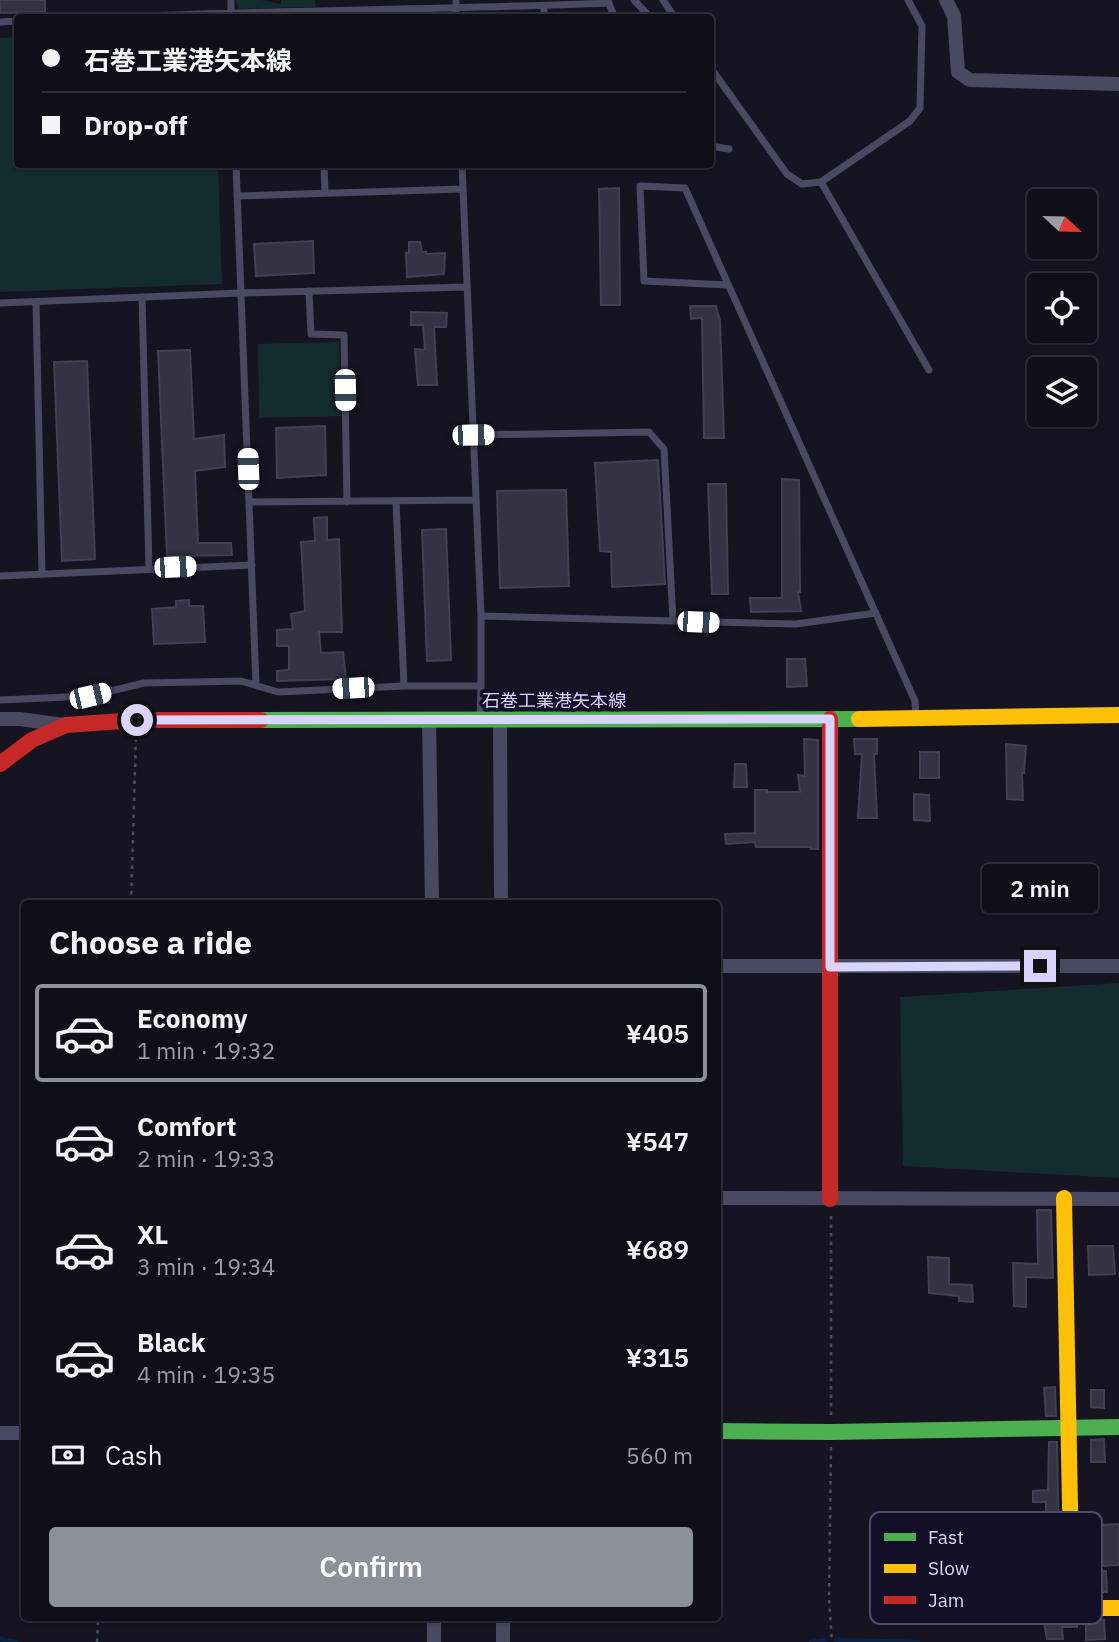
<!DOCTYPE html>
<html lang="en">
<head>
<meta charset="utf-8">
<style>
	body { margin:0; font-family:"IBM Plex Sans","Noto Sans JP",sans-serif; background:#191822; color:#f1f3f6; height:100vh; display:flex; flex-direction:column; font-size:26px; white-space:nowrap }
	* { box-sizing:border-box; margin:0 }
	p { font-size:23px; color:#9c9ca2 }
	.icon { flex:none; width:38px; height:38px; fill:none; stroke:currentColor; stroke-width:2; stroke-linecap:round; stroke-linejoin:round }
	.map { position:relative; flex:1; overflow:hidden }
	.sheet { position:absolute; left:21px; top:900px; width:700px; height:721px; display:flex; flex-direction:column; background:#100f19; border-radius:7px; box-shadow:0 2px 5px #0004,0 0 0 2px #302f38 }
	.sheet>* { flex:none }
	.guide { position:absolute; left:14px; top:14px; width:700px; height:154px; border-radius:7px; box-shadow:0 2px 5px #0004,0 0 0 2px #302f38; display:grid; align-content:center; height:154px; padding:0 28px; background:#100f19 }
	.needle { width:46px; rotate:112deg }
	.buttons { position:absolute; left:1027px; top:189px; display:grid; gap:14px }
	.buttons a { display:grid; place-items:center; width:70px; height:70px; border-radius:7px; background:#100f19; box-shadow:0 2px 5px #0004,0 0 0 2px #302f38; font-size:35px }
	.end { position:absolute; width:32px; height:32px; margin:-16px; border:9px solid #d9d4ff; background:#111; box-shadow:0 0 0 4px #111 }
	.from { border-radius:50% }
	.bubble { position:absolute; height:49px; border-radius:7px; background:#100f19; box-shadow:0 2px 5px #0004,0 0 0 2px #302f38; font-size:23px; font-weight:600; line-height:49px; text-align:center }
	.car { position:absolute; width:21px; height:42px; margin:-21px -10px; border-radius:9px; box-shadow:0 0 5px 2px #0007; background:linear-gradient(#fff 24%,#345 0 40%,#fff 0 76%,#345 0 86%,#fff 0) }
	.guide b { display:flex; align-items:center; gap:24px; height:66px; font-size:26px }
	.guide b+b { border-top:2px solid #302f38 }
	.guide i { width:18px; height:18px; background:#f1f3f6 }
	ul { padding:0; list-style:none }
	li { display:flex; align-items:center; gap:21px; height:98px; margin:0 14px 10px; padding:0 14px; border:4px solid transparent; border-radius:7px }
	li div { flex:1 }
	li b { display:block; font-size:26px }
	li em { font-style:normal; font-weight:600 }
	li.current { border-color:#8c9099 }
	li>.icon { width:63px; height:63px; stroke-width:1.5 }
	h2 { padding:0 28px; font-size:32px; line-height:84px }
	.pay { display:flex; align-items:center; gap:18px; height:77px; padding:0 28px; font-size:26px }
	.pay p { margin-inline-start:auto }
	.action { display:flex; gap:14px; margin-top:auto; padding:14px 28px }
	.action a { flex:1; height:80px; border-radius:7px; background:#8c9099; color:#fff; font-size:28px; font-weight:600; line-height:80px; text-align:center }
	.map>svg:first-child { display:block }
	.green { fill:#132c2d }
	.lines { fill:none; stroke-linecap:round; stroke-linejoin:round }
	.stream { stroke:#0d2144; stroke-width:4.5 }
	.building { fill:#343243; stroke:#433f54; stroke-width:2 }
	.path { stroke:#44505f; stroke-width:2.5; stroke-dasharray:3.5 5; stroke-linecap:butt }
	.lane { stroke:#4a4962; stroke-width:7 }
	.street { stroke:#4a4962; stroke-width:14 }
	.fast { stroke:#4caf50; stroke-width:16 }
	.slow { stroke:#ffc107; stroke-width:16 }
	.jam { stroke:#c62828; stroke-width:16 }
	.route { stroke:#d9d4ff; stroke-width:9 }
	.labels { text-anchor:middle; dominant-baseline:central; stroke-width:7; stroke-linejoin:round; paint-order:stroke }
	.street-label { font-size:18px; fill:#d9d4ff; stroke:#130f26 }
	.key { fill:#130f26; stroke:#4e4a67; stroke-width:2 }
	.key-label { font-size:19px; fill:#d9d4ff }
</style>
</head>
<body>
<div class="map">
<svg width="1119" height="1642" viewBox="0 0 1119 1642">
	<rect width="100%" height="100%" fill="#161421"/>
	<path class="green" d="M236,0H261L281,4V0H315V7L238,9Z
		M17,37L18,164L218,165L222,284L0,292V38Z
		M339,342L341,416L259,418L258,344Z
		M1119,983V1178L903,1166L900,997Z"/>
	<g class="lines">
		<path class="stream" d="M0,1639L16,1642
			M836,1640L918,1642
			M811,1642L825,1640"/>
	</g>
	<path class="building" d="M0,0H45V12L0,13Z
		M619,188L620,305H601L599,189Z
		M313,241L314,273L256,276L254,244Z
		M409,242H420L422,252H426V254L445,253L444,274L407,277L406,253H409Z
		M690,306H716L720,321L724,438H704L702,318L691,319Z
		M411,312L447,313L446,327H434L437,385H418L415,349L425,350L423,325H411Z
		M190,350L194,439L224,435L225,467L195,471L198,543H231L232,555L167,556L158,351Z
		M87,361L95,559L62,561L54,362Z
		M325,426L326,475L277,478L276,428Z
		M658,460L665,584L612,587L611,552L600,551L595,463Z
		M782,479L799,480L800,592H798L801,611L751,612L750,598H782Z
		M708,484H726L728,594H712Z
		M566,490L569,586L500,588L497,491Z
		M327,517V540L339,539L342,632H319L321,653L343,652L346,679L277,681V671L289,670V646H277V630L293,629L291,614L305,611L301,542L315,541L314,518Z
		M446,529L451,660L427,661L422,530Z
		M189,600V606H203L205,642L154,644L152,609L176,607V601Z
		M787,659H805L807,686L787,687Z
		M804,739L818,740V849H811V847H756L755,842L726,844L725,834L755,833V790H767V792H800L798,775L805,776Z
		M854,739H877V754H874L877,818H858L862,754H855Z
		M1006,744L1026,746L1024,773H1022L1023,800L1007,799Z
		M920,752H939V778H920Z
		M735,764H746L747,787H734Z
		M914,794L929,795L930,821L914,820Z
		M1037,1210H1051L1053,1278L1026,1277V1307L1014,1306L1013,1263L1038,1264Z
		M1088,1246H1113L1115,1274L1089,1275Z
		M928,1257L949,1258V1284L972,1285L973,1302L959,1301V1296L929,1293Z
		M1055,1387L1056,1416H1046L1044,1388Z
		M1091,1390H1104V1408L1091,1407Z
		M1104,1439L1105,1462H1091V1440Z
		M1049,1442H1057L1060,1609L1064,1617L1077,1620V1627H1062L1063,1639H1047L1043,1618H1045L1047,1537H1034V1526L1046,1527V1502H1033V1491L1048,1490Z
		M1119,1524V1565L1100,1566L1098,1525Z
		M1106,1571L1107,1592H1094L1093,1573Z
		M1086,1620H1104L1105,1639L1086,1640Z"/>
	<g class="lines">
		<path class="path" d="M131,903L136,735
			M831,1216V1416
			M831,1447L829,1598L832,1642
			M97,1642L98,1617"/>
		<path class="lane" d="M231,0V18
			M456,0V18
			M634,0L651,18
			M663,0L675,18
			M608,1L615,18
			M544,6V18
			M98,18C268,10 438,10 609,3
			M0,22L18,21
			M710,67L787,174L802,184L821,182L910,121L920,108L922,26L908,0
			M710,146L729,149
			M236,164L256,685
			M324,164L325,193
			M821,182L929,370
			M237,196L463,189
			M728,285L644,281L640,186L685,188L915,701L916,717
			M309,291L311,334L344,335L347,502
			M142,297L149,568
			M36,302L42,574
			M0,303L241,293L466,287
			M473,435L649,432L664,449L673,621
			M396,501L404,686
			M250,502L476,500
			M0,576L252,565
			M481,616L796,624L876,613
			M0,700L90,696L144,683L241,681L278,692L404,686H481V616L462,164
			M480,716L481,686"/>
		<path class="street" d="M946,0L954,16L958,72L970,80L1119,84
			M0,719H20L64,725
			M429,719L432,903
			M500,719L501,903
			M718,966H1119
			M718,1198L1119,1199
			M0,1433H24
			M434,1617V1642
			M503,1642V1617"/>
		<path class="fast" d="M261,720L859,719
			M718,1431L831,1432L1119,1427"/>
		<path class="slow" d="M859,719L1119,715
			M1064,1198L1072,1608H1119"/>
		<path class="jam" d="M830,719V1199
			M0,764L32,740L66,725L137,720H261"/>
	</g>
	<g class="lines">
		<path class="route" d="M137,720L830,719V967L1040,966"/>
	</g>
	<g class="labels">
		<g class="street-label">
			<text x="554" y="700">石巻工業港矢本線</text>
		</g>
	</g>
	<rect x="870" y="1512" width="232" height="112" rx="10" class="key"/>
	<rect x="884" y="1533" width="32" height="8" fill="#4caf50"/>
	<rect x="884" y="1564" width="32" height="9" fill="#ffc107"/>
	<rect x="884" y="1596" width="32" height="8" fill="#c62828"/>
	<g class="key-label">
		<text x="928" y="1544">Fast</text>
		<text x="928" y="1575">Slow</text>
		<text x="928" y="1607">Jam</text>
	</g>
</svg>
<div class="buttons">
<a><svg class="needle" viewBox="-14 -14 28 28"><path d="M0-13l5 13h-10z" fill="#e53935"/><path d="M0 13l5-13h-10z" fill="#9c9ca2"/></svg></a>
<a><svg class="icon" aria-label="locate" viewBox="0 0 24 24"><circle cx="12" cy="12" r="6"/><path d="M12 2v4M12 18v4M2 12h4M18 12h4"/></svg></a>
<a><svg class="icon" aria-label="layers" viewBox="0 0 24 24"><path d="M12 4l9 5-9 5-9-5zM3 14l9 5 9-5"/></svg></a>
</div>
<i class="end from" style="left:137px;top:720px"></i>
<i class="end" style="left:1040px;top:966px"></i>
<div class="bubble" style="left:982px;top:864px;width:116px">2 min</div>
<i class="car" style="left:345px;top:390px;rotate:179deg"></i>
<i class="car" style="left:473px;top:435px;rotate:89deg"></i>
<i class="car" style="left:248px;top:469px;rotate:358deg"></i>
<i class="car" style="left:175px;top:567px;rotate:88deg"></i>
<i class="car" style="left:698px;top:622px;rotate:92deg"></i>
<i class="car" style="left:353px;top:688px;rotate:267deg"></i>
<i class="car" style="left:90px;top:696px;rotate:77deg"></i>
<div class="guide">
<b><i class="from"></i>石巻工業港矢本線</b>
<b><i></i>Drop-off</b>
</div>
<section class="sheet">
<h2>Choose a ride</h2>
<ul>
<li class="current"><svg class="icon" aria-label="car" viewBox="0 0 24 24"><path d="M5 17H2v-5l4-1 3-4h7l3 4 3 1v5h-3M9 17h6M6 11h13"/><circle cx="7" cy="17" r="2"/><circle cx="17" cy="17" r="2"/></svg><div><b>Economy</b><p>1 min · 19:32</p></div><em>¥405</em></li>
<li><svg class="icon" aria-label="car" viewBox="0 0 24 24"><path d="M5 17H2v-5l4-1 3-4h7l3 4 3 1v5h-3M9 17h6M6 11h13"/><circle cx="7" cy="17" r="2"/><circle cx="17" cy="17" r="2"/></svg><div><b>Comfort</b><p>2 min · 19:33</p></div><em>¥547</em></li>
<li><svg class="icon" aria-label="car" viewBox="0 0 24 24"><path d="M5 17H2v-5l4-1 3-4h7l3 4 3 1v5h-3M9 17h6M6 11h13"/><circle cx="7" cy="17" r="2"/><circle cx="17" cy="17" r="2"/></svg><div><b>XL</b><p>3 min · 19:34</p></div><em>¥689</em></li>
<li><svg class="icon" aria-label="car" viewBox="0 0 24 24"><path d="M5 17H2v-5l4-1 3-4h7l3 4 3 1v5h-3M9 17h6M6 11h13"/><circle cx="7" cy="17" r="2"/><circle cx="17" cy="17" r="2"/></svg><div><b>Black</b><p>4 min · 19:35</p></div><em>¥315</em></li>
</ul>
<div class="pay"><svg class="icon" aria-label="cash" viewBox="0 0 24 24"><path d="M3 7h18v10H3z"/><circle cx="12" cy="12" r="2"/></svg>Cash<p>560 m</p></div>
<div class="action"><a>Confirm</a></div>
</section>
</div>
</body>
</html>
